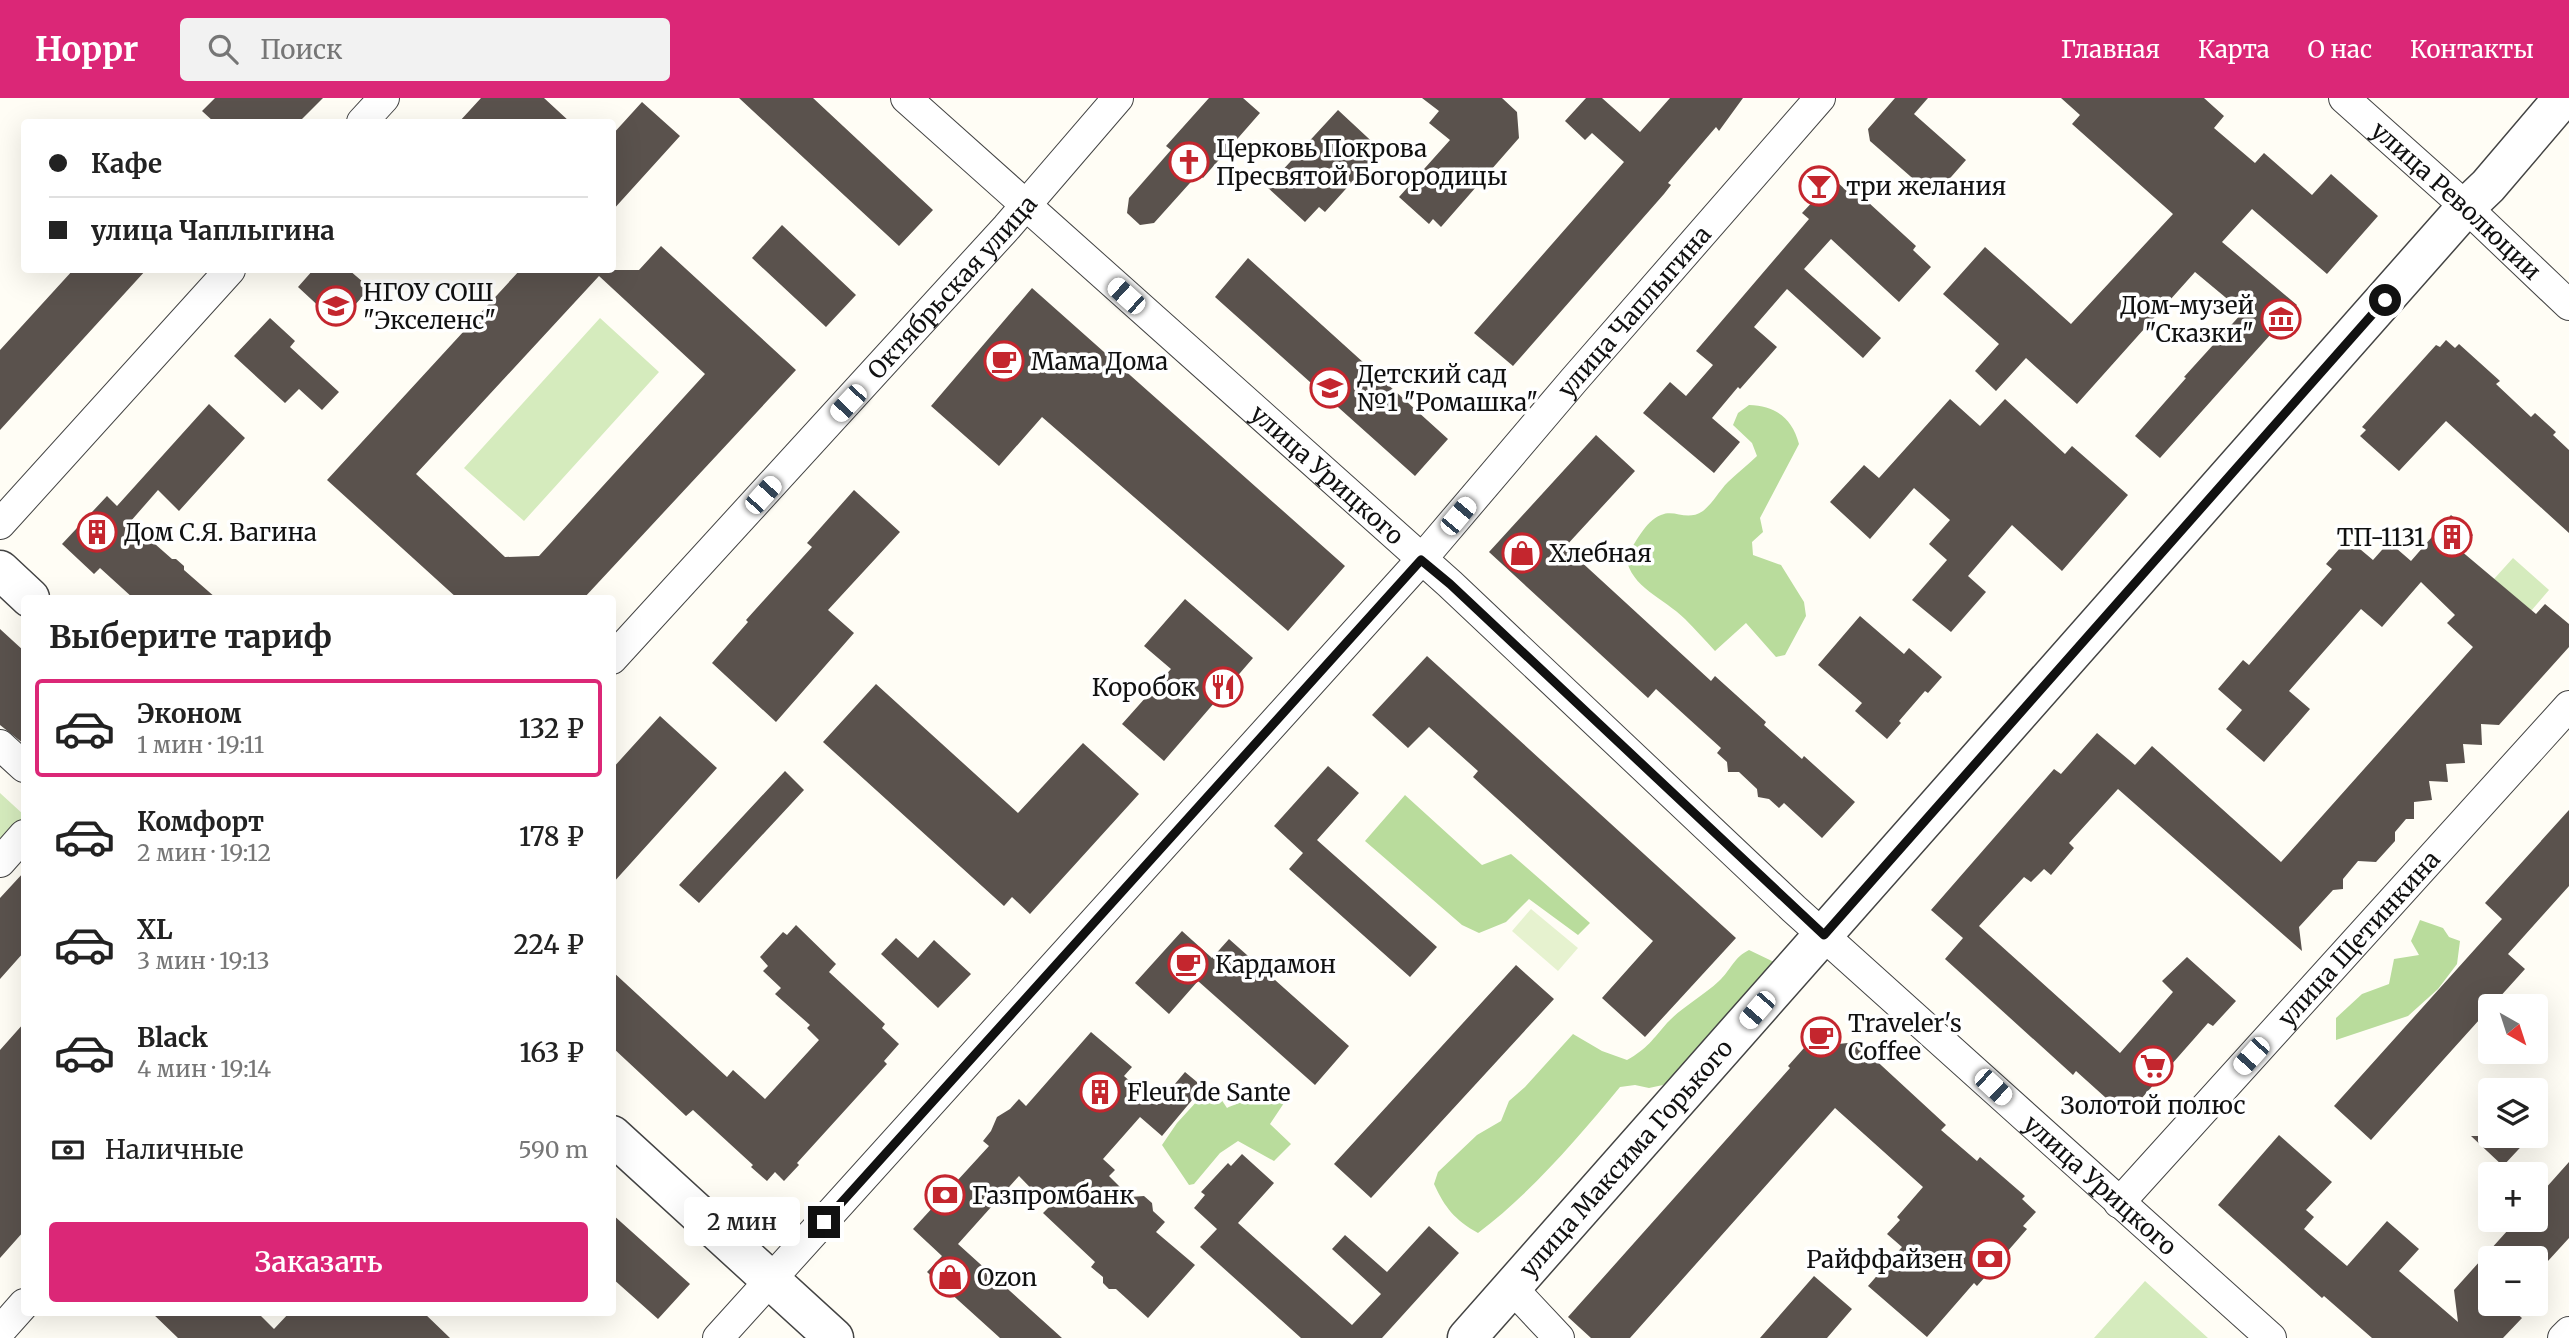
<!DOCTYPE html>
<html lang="ru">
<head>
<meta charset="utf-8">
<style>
	body { margin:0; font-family:Merriweather,serif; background:#f2f2f2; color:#222; height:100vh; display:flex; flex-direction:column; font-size:26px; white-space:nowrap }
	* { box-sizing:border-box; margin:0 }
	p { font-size:23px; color:#767676 }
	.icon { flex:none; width:38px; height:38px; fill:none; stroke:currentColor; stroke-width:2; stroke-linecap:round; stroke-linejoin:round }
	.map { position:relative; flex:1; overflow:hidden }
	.details { position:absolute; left:21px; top:497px; width:595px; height:721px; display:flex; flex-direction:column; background:#fff; border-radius:7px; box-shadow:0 7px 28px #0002 }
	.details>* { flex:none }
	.top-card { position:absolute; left:21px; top:21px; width:595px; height:154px; border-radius:7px; box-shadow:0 7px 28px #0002; display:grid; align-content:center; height:154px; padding:0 28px; background:#fff }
	.needle { width:46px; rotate:141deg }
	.controls { position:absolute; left:2478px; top:896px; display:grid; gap:14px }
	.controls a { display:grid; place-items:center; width:70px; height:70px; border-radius:7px; background:#fff; box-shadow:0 7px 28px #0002; font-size:35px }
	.end { position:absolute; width:32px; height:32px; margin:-16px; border:9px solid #111; background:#fff; box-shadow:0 0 0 4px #fff }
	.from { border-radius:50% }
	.bubble { position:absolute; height:49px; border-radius:7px; background:#fff; box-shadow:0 7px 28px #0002; font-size:23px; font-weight:600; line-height:49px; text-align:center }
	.car { position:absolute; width:21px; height:42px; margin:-21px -10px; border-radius:9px; box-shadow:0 0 5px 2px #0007; background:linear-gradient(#fff 24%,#345 0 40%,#fff 0 76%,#345 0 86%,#fff 0) }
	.top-card b { display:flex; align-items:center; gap:24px; height:66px; font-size:26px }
	.top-card b+b { border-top:2px solid #e0e0e0 }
	.top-card i { width:18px; height:18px; background:#222 }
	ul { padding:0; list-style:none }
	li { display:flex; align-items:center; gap:21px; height:98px; margin:0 14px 10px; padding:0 14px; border:4px solid transparent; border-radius:7px }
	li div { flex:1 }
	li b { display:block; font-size:26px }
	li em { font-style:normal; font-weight:600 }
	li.active { border-color:#db2777 }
	li>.icon { width:63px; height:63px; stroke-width:1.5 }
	h2 { padding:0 28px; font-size:32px; line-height:84px }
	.pay { display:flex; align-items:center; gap:18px; height:77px; padding:0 28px; font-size:26px }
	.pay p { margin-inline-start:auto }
	.cta { display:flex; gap:14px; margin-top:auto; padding:14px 28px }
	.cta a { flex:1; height:80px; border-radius:7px; background:#db2777; color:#fff; font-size:28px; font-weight:600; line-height:80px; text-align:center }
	header { display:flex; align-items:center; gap:42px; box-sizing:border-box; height:98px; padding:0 35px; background:#db2777; color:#fff }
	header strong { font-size:33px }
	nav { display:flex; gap:38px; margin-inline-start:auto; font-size:24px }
	.search { width:490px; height:63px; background:#f2f2f2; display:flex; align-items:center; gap:18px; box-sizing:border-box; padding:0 24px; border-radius:7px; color:#767676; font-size:26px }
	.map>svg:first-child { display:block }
	.green { fill:#d5ebbd }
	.forest { fill:#b9dc9c }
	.pitch { fill:#e6f2cf }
	.building { fill:#5a524d; fill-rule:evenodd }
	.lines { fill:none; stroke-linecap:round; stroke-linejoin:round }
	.minor-casing { stroke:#444; stroke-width:32 }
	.tertiary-casing { stroke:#444; stroke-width:41 }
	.minor { stroke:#fff; stroke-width:30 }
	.tertiary { stroke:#fff; stroke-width:38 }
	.route { stroke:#111; stroke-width:9 }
	.labels { text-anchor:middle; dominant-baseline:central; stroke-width:7; stroke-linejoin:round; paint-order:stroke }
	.poi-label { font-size:24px; fill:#111; stroke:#fff; text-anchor:start }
	.street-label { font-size:24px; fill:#111; stroke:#fff }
</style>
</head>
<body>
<header>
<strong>Hoppr</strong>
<div class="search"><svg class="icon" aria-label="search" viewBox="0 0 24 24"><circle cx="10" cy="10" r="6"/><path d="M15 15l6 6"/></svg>Поиск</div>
<nav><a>Главная</a><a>Карта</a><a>О нас</a><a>Контакты</a></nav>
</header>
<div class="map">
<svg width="2569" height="1240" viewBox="0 0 2569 1240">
	<rect width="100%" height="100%" fill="#fffdf5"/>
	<path class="green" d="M600,220L659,274L524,423L464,370Z
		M2513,460L2549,492L2531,513L2494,481Z
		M0,695L24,717V737L0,764Z
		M2145,1183L2208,1240H2209H2094Z"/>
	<path class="forest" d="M1749,307C1776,308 1792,320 1799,346L1760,420L1763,434L1752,444L1753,457L1781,467L1804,504L1806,518L1785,557L1776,559L1746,525L1715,553C1705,542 1695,531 1685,521C1664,500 1631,490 1626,459C1635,446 1645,423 1661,417C1676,411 1686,424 1703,413C1713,405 1719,393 1728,384C1737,375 1748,367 1757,358L1752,345L1733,327L1738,315Z
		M1405,697L1482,767L1511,756L1590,825L1578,837L1529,801L1506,824L1479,835L1462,827L1365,743Z
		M2420,822L2443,830L2449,839L2460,843L2457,866L2438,891L2408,918L2336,942V920L2362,896L2389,886L2394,861L2419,857L2411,843Z
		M1749,852L1774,864L1707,948L1663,987L1649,990L1635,987L1620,989C1577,1041 1532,1094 1478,1135C1455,1122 1445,1110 1434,1086L1438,1074L1477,1037L1501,1023L1509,1003L1525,989L1573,936L1602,953L1627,962C1647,951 1653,941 1667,925C1682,909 1703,898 1719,883C1731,872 1734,859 1749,852Z
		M1209,990L1215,992L1227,1010C1237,1005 1250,1004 1253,991L1281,994L1288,999L1270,1026L1291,1046L1274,1063L1238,1043L1220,1055L1194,1086L1189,1087L1162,1047L1177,1025Z"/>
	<path class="pitch" d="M1531,811L1578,850L1558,873L1512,833Z"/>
	<path class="building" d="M215,0H323L299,24H214L202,13Z
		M481,0H544L570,24H459Z
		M739,0H813L933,112L899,148Z
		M1209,0H1243L1260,15L1203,80L1198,76L1154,125L1140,127L1127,115L1129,100L1171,52L1166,48Z
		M1422,0H1502L1517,14L1519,40L1441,129L1433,121L1429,126L1399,99L1450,42L1429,25L1439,13Z
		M1586,0H1602L1640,34L1670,0H1743L1719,33L1716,29L1668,85L1671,87L1664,96L1513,268L1474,235L1624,64L1592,35L1585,42L1565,23Z
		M1895,0H1928L1914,16L1966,62L1937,95L1922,81L1918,85L1870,43L1868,31Z
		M2061,0H2204L2224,18L2214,30L2255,65L2264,55L2312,97L2331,76L2378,118L2327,176L2252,111L2222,144L2297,207L2160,360L2135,338L2186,280L2184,279L2243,214L2195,174L2077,306L2026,260L1996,293L1975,273L1999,246L1943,196L1985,149L2071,226L2173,116L2072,26L2080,17Z
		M642,4L680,38L612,113V37Z
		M1338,12L1381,52L1325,114L1319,109L1305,124L1267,89Z
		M1834,81L1853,99L1857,94L1916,148L1913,152L1931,169L1899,204L1831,141L1804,171L1881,240L1863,260L1787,191L1754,229L1777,249L1740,291L1738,289L1712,320L1740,344L1714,375L1643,315L1670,284L1686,298L1713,267L1696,253L1809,121L1802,115Z
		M782,127L856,197L826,229L752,160Z
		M661,148L796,272L584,500H457L327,382L520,172H639ZM599,178L705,276L539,458L505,459L416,376Z
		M1248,160L1448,341L1415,378L1215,199Z
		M73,172H146L0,332V252Z
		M313,172H349L370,190L338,226L298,189Z
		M1032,190L1345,468L1288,533L1042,319L999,368L931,308Z
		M270,220L295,243L290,249L339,294L322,312L299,291L285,305L234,258Z
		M2446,242L2455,250L2459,246L2500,283L2496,286L2531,319L2535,315L2556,334L2553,337L2569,352V435L2446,323L2399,373L2360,338L2366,332L2362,329L2436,247L2440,249Z
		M1950,301L1980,328L2005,301L2065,356L2072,348L2128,397L2062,473L2012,427L1968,478L1986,494L1951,534L1912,502L1947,462L1929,446L1950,422L1914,390L1870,441L1830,404L1864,367L1879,380Z
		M209,306L245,340L179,413L158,392L130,424L172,461H176L184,468V472L216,500H133L100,470L94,476L62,446L107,398L117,408Z
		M1596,337L1635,373L1565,449L1711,583L1715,578L1766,624L1764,627L1802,661L1804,658L1855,704L1822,740L1784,705L1779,710L1769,701L1758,699L1757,691L1739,674H1728L1727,664L1717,655L1721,650L1656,591L1648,600L1489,454Z
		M854,392L900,434L828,512L854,535L776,624L712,565L748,524L746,522L812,449L807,445Z
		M2451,417L2473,437L2460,452L2536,516L2545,506L2569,526V549L2499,627L2481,626L2482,647L2463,646L2465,665L2446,666L2448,684L2429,683L2432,702L2414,704V721H2406L2395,734V743L2376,764L2358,763L2343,781V791L2333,792L2299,829L2302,853L2118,691L2069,745L2074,750L2051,777L2044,771L2031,784L2024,779L1979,828L2120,955L2173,894L2162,883L2187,859L2236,903L2213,928L2208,925L2126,1018L2076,973L2073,977L1945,861L1963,840L1931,812L2054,671L2061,676L2097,635L2135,667L2152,648L2281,764L2473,549L2447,525L2455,517L2421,484L2382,529L2361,511L2289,593L2310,611L2264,664L2226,631L2242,612L2218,591L2243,562L2249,567L2332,471L2326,466L2348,441L2373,462L2389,444L2411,463Z
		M1185,501L1253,560L1164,663L1122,626L1171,571L1144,548Z
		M1860,518L1904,556L1909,550L1942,579L1928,595L1925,593L1899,623L1901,625L1887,641L1855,613L1862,605L1818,567Z
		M0,531L24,553V646L0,627Z
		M1427,558L1736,840L1645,939L1602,900L1653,843L1473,679L1478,673L1429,629L1408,650L1372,617Z
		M876,586L1018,715L1083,645L1139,696L1030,816L1012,799L1004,808L823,644Z
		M660,618L717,670L612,786V671Z
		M1328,668L1359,695L1317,742L1437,849L1410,879L1289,771L1303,755L1274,728Z
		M785,673L804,692L699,805L679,787Z
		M2569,712V788L2508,856L2525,871L2371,1042L2334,1008L2502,821L2485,805Z
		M24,774V854L0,881V800Z
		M796,827L836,866L829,874L885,926L882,930L899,946L884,963L887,966L797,1065L799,1067L784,1083L775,1074L767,1083L751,1069L753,1067L693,1012L686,1018L612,949V873L727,979L733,972L765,1001L819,942L807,930L810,927L775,896L781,890L763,873L768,868L760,859L783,834L787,837Z
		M1182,833L1212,860L1229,841L1349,948L1315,987L1198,883L1169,916L1135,885Z
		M896,840L918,860L934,842L971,876L938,910L881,856Z
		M1516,867L1554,901L1371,1100L1334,1066Z
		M24,925V1133L0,1160V952Z
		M1091,934L1132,969L1124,978L1157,1007L1185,974L1203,989L1162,1038L1140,1019L1103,1061L1115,1072L1109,1078L1130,1099L1144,1098L1152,1105L1153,1113L1165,1124L1156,1134L1195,1167L1148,1220L1116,1191H1109L1103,1185V1179L1091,1169L1095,1164L1043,1115L1049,1109L1019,1078L958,1146L1062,1240H1000L927,1174L942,1158L913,1131L989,1048L983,1043L991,1033L997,1019L1010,1011L1019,1001L1026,1008Z
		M1856,944L1946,1027L1941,1032L1977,1063L1980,1059L2025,1098L2022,1101L2036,1114L2023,1128L2027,1131L1993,1170L1977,1188L1974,1185L1927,1239L1868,1188L1902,1149L1887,1136L1900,1122L1897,1119L1923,1089L1835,1010L1630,1240H1591L1568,1219L1790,970L1788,968L1804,950Z
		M2279,1037L2332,1084L2306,1112L2314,1119L2304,1131L2347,1168L2387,1123L2419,1151L2399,1173L2458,1224L2454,1192L2517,1122H2536V1101L2569,1064V1140L2536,1176V1160H2490V1206H2506L2522,1220L2503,1240H2372L2324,1198L2322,1200L2218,1107Z
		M2471,1038H2531L2503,1068Z
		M1242,1056L1274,1085L1238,1125L1352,1227L1381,1196L1332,1151L1345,1137L1387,1174L1429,1128L1459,1155L1382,1240H1301L1200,1149L1217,1131L1194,1110L1205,1097L1201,1094L1228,1065L1231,1068Z
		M612,1116L690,1186L658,1221L612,1180Z
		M1814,1178L1852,1211L1827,1240H1760Z
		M151,1214H257L274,1231L290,1214H423L450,1240H178Z"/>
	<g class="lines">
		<g class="minor-casing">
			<g id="minor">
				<path id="s1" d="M906,0L1450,486L1794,811L2271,1240"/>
				<path id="s2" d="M2344,0L2466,109L2569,207"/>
				<path d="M362,24L384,0"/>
				<path d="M0,426L230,172"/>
				<path id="s3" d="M612,561L1007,129L1118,0"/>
				<path d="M0,647L24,669"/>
				<path d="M0,764L24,737"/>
				<path id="s4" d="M2119,1105L2569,608"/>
				<path d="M1512,1190L1559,1240"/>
				<path d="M0,1233L24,1206"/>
				<path id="s5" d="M718,1240L1421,462L1574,282L1820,0"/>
				<path d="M2563,1240L2569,1234"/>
			</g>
		</g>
		<g class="tertiary-casing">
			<g id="tertiary">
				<path d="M0,472L30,500"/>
				<path d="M612,1037L834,1240"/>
				<path id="s6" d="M1467,1240L2466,109L2488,88L2563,0"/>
			</g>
		</g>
		<use href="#minor" class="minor"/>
		<use href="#tertiary" class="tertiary"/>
	</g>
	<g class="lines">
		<path class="route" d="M824,1124L1421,462L1450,486L1824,837L2385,202"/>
	</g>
	<defs>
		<g id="church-ring" transform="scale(2.0125)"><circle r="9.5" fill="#fff" stroke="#c4262e" stroke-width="1.5"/><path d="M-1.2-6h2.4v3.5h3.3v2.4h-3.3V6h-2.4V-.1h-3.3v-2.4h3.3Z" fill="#c4262e"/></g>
		<g id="bar-ring" transform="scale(2.0125)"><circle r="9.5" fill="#fff" stroke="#c4262e" stroke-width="1.5"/><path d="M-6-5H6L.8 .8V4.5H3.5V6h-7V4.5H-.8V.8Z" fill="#c4262e"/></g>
		<g id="school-ring" transform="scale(2.0125)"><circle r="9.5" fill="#fff" stroke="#c4262e" stroke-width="1.5"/><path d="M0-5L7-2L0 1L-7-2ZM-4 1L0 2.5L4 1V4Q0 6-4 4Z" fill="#c4262e"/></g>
		<g id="museum-ring" transform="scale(2.0125)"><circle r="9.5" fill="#fff" stroke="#c4262e" stroke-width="1.5"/><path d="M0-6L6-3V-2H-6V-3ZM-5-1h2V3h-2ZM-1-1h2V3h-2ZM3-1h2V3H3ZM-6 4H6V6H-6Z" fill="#c4262e"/></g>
		<g id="cafe-ring" transform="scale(2.0125)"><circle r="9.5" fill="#fff" stroke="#c4262e" stroke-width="1.5"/><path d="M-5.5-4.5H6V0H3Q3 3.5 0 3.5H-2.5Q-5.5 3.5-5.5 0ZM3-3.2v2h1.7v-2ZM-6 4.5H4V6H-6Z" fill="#c4262e"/></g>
		<g id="building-ring" transform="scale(2.0125)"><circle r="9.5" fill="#fff" stroke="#c4262e" stroke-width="1.5"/><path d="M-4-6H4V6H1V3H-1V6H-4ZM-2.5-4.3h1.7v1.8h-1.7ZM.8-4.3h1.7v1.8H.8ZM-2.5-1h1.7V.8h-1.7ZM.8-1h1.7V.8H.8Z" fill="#c4262e"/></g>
		<g id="shop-ring" transform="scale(2.0125)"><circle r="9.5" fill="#fff" stroke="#c4262e" stroke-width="1.5"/><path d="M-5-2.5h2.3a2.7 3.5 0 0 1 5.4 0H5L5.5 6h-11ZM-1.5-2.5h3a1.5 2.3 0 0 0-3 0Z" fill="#c4262e"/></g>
		<g id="restaurant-ring" transform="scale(2.0125)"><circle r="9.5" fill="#fff" stroke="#c4262e" stroke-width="1.5"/><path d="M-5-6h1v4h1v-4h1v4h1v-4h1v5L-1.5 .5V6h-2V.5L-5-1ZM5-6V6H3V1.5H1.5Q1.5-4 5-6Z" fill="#c4262e"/></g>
		<g id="supermarket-ring" transform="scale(2.0125)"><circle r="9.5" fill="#fff" stroke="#c4262e" stroke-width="1.5"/><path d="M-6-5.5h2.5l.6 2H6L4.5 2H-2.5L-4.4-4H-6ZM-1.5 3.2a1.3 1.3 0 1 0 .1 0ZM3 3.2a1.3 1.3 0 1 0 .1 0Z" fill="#c4262e"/></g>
		<g id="bank-ring" transform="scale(2.0125)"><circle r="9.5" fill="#fff" stroke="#c4262e" stroke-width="1.5"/><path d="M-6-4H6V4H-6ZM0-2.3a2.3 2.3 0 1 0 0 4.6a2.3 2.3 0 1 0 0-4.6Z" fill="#c4262e"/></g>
	</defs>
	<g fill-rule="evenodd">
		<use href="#church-ring" x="1189" y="64"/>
		<use href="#bar-ring" x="1819" y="88"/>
		<use href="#school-ring" x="336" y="208"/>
		<use href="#museum-ring" x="2281" y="221"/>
		<use href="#cafe-ring" x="1004" y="263"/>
		<use href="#school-ring" x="1330" y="290"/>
		<use href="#building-ring" x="97" y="434"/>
		<use href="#building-ring" x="2452" y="439"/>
		<use href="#shop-ring" x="1522" y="455"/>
		<use href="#restaurant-ring" x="1223" y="589"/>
		<use href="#cafe-ring" x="1188" y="866"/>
		<use href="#cafe-ring" x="1821" y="939"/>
		<use href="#supermarket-ring" x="2153" y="968"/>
		<use href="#building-ring" x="1100" y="994"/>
		<use href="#bank-ring" x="945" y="1097"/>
		<use href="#bank-ring" x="1990" y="1161"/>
		<use href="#shop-ring" x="950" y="1179"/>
	</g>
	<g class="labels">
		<g class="poi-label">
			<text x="1216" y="50">Церковь Покрова<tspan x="1216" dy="28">Пресвятой Богородицы</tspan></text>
			<text x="1846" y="88">три желания</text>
			<text x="363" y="194">НГОУ СОШ<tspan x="363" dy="28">"Экселенс"</tspan></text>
			<text x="2254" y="207" text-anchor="end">Дом-музей<tspan x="2254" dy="28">"Сказки"</tspan></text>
			<text x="1031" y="263">Мама Дома</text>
			<text x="1357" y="276">Детский сад<tspan x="1357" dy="28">№1 "Ромашка"</tspan></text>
			<text x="124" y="434">Дом С.Я. Вагина</text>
			<text x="2425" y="439" text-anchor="end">ТП-1131</text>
			<text x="1549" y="455">Хлебная</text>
			<text x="1196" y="589" text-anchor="end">Коробок</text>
			<text x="1215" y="866">Кардамон</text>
			<text x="1848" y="925">Traveler's<tspan x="1848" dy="28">Coffee</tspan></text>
			<text x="1127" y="994">Fleur de Sante</text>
			<text x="2153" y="1007" text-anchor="middle">Золотой полюс</text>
			<text x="972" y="1097">Газпромбанк</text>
			<text x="1963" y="1161" text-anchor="end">Райффайзен</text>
			<text x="977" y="1179">Ozon</text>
		</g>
		<g class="street-label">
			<text stroke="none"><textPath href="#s2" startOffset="152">улица Революции</textPath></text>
			<text stroke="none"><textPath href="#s3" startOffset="504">Октябрьская улица</textPath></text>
			<text stroke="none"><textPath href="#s5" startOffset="1376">улица Чаплыгина</textPath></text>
			<text stroke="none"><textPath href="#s1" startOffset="565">улица Урицкого</textPath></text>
			<text stroke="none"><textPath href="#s4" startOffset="357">улица Щетинкина</textPath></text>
			<text stroke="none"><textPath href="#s6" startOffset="240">улица Максима Горького</textPath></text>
			<text stroke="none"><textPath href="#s1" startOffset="1615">улица Урицкого</textPath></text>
		</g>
	</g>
</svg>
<div class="controls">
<a><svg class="needle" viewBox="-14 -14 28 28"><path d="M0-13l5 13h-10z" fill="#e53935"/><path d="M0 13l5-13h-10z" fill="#767676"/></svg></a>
<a><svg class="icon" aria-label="layers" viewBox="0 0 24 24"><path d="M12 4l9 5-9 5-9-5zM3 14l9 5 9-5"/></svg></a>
<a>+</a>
<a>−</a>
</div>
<i class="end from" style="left:2385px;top:202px"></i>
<i class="end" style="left:824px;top:1124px"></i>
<div class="bubble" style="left:684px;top:1099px;width:116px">2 мин</div>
<i class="car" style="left:1126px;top:198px;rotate:312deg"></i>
<i class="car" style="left:848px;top:305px;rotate:223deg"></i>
<i class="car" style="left:763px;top:397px;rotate:42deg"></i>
<i class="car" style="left:1458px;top:418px;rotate:40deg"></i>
<i class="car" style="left:1757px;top:912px;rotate:221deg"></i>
<i class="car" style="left:2251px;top:958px;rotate:222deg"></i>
<i class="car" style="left:1993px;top:989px;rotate:133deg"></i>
<div class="top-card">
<b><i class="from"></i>Кафе</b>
<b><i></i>улица Чаплыгина</b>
</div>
<section class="details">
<h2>Выберите тариф</h2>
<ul>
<li class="active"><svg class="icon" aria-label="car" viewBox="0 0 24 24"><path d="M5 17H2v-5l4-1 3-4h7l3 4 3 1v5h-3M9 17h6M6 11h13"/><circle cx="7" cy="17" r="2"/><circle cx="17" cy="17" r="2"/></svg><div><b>Эконом</b><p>1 мин · 19:11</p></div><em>132 ₽</em></li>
<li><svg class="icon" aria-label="car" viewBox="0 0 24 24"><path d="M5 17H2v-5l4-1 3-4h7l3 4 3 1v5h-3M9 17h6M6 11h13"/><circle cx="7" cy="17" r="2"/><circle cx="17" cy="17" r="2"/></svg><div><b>Комфорт</b><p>2 мин · 19:12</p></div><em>178 ₽</em></li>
<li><svg class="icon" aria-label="car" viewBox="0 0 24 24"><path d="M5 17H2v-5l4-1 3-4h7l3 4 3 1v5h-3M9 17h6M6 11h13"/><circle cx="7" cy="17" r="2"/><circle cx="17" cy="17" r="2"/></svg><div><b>XL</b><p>3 мин · 19:13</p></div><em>224 ₽</em></li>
<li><svg class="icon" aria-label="car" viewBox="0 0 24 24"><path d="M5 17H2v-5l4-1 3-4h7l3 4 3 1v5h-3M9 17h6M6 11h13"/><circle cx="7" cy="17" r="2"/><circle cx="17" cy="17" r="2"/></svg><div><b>Black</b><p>4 мин · 19:14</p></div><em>163 ₽</em></li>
</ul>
<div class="pay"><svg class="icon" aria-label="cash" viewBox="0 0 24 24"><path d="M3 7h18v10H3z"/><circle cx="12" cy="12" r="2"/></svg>Наличные<p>590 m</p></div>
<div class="cta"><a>Заказать</a></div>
</section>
</div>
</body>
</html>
